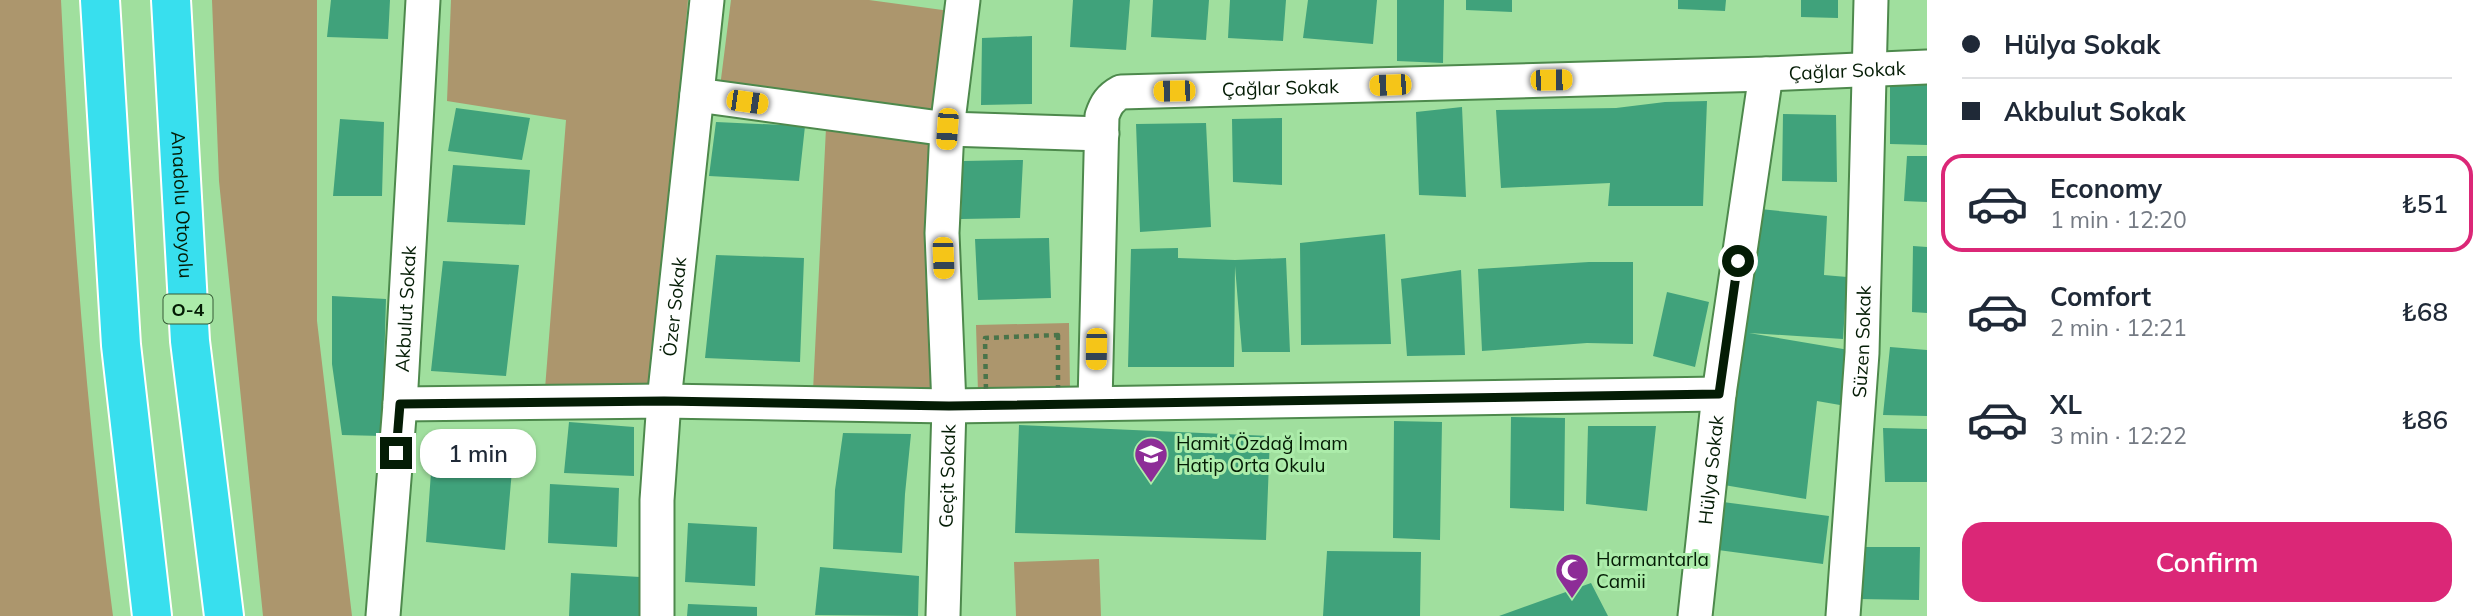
<!DOCTYPE html>
<html lang="en">
<head>
<meta charset="utf-8">
<style>
	body { margin:0; font-family:Mulish,sans-serif; background:#f6f6f7; color:#1f2937; height:100vh; display:flex; flex-direction:column; font-size:26px; white-space:nowrap }
	* { box-sizing:border-box; margin:0 }
	p { font-size:23px; color:#747a83 }
	.icon { flex:none; width:38px; height:38px; fill:none; stroke:currentColor; stroke-width:2; stroke-linecap:round; stroke-linejoin:round }
	.map { position:relative; flex:1; overflow:hidden }
	.panel { display:flex; flex-direction:column; background:#fff; width:560px }
	.panel>* { flex:none }
	.banner { display:grid; align-content:center; height:154px; padding:0 35px; background:#fff }
	.end { position:absolute; width:32px; height:32px; margin:-16px; border:9px solid #041c05; background:#fff; box-shadow:0 0 0 4px #fff }
	.from { border-radius:50% }
	.bubble { position:absolute; height:49px; border-radius:21px; background:#fff; box-shadow:0 2px 5px #0004; font-size:23px; font-weight:600; line-height:49px; text-align:center }
	.car { position:absolute; width:21px; height:42px; margin:-21px -10px; border-radius:9px; box-shadow:0 0 5px 2px #0007; background:linear-gradient(#f5c518 24%,#345 0 40%,#f5c518 0 76%,#345 0 86%,#f5c518 0) }
	.banner b { display:flex; align-items:center; gap:24px; height:66px; font-size:26px }
	.banner b+b { border-top:2px solid #e0e1e3 }
	.banner i { width:18px; height:18px; background:#1f2937 }
	ul { padding:0; list-style:none }
	li { display:flex; align-items:center; gap:21px; height:98px; margin:0 14px 10px; padding:0 21px; border:4px solid transparent; border-radius:21px }
	li div { flex:1 }
	li b { display:block; font-size:26px }
	li em { font-style:normal; font-weight:600 }
	li.active { border-color:#db2777 }
	li>.icon { width:63px; height:63px; stroke-width:1.5 }
	.action { display:flex; gap:14px; margin-top:auto; padding:14px 35px }
	.action a { flex:1; height:80px; border-radius:21px; background:#db2777; color:#fff; font-size:28px; font-weight:600; line-height:80px; text-align:center }
	main { display:flex; flex:1; min-height:0 }
	.map>svg:first-child { display:block }
	.green { fill:#ac966d }
	.building { fill:#40a27b }
	.lines { fill:none; stroke-linecap:round; stroke-linejoin:round }
	.minor-casing { stroke:#4d894c; stroke-width:37 }
	.highway-casing { stroke:#fff; stroke-width:42 }
	.path { stroke:#4a744a; stroke-width:4.5; stroke-dasharray:5 5; stroke-linecap:butt }
	.minor { stroke:#fff; stroke-width:33 }
	.highway { stroke:#38dfee; stroke-width:38 }
	.route { stroke:#041c05; stroke-width:9 }
	.labels { text-anchor:middle; dominant-baseline:central; stroke-width:6; stroke-linejoin:round; paint-order:stroke }
	.shield { fill:#acecaa; stroke:#365a36; stroke-width:2 }
	.shield-label { font-size:18px; font-weight:bold; fill:#041c05 }
	.street-label { font-size:19px; fill:#041c05; stroke:#acecaa }
	.poi-label { font-size:19px; fill:#041c05; stroke:#acecaa; text-anchor:start }
</style>
</head>
<body>
<main>
<div class="map">
<svg width="1927" height="616" viewBox="0 0 1927 616">
	<rect width="100%" height="100%" fill="#a0df9e"/>
	<path class="green" d="M0,0H61C71,206 86,412 113,616H0Z
		M212,0H317V321L352,616H263L219,181Z
		M451,0H688L653,392L545,389L566,120L447,101Z
		M731,0H869L950,11L936,116L720,87Z
		M826,128L936,142L940,395L813,391Z
		M1069,323L1070,390L978,392L976,325Z
		M1099,559L1101,616H1016L1014,562Z"/>
	<path class="building" d="M331,0H390L388,39L327,37Z
		M1073,0H1130L1126,50L1070,47Z
		M1153,0H1209L1206,40L1151,37Z
		M1230,0H1286L1283,41L1228,38Z
		M1308,0H1377L1373,44L1303,38Z
		M1397,0H1444L1443,63L1397,61Z
		M1466,0H1512V12L1466,10Z
		M1678,0H1726L1725,11L1678,9Z
		M1801,0H1838V18L1801,17Z
		M1032,36V104L981,105L982,38Z
		M1890,78L1927,81V145L1890,144Z
		M1707,101L1703,206H1608L1610,183L1501,188L1496,110L1616,108L1665,102Z
		M1462,107L1466,197L1419,195L1416,112Z
		M456,108L530,118L522,160L448,151Z
		M1783,114L1836,115L1837,182L1782,181Z
		M1282,118V185L1233,182L1232,119Z
		M340,119L384,122L382,196H333Z
		M716,122L805,126L799,181L709,176Z
		M1206,123L1211,227L1140,232L1136,124Z
		M1907,156H1927V202L1904,201Z
		M1023,160L1020,218L961,219L963,161Z
		M453,165L530,170L525,225L447,222Z
		M1760,209L1827,216L1824,275L1847,277L1843,339L1749,333L1849,350L1840,405L1817,401L1806,499L1724,485Z
		M1385,234L1391,344L1301,345L1300,243Z
		M1049,238L1051,298L978,300L975,239Z
		M1913,246L1927,247V313L1912,312Z
		M1178,248V258L1235,260L1286,258L1290,352H1242L1235,266L1234,367H1128L1131,249Z
		M716,255L804,258L800,362L705,358Z
		M443,261L519,265L506,376L431,371Z
		M1589,262H1633V344L1587,343L1482,351L1478,269Z
		M1461,270L1465,355L1407,356L1401,279Z
		M1667,292L1709,302L1695,367L1653,356Z
		M332,296L386,299L382,436L342,435L332,364Z
		M1890,347L1927,350V416L1883,415Z
		M1511,417L1565,418L1564,511L1510,508Z
		M1394,421L1442,422L1440,540L1393,538Z
		M569,422L634,427V476L564,473Z
		M1019,425L1270,436L1266,540L1015,533Z
		M1588,426H1656L1647,511L1586,504Z
		M1883,428L1927,429V482H1885Z
		M434,431L515,436L505,550L426,542Z
		M843,433L911,434L905,494L902,553L833,549L835,490Z
		M550,484L619,488L617,547L548,543Z
		M1723,502L1829,516L1823,564L1718,550Z
		M688,523L757,527L755,586L685,582Z
		M1864,547H1920L1919,600L1858,599Z
		M1327,551L1421,552L1420,616H1323Z
		M820,567L919,576L918,616L815,615Z
		M571,573L640,577L639,616H569Z
		M1591,583L1608,616H1499Z
		M688,604L757,607V616H687Z"/>
	<g class="lines">
		<g class="minor-casing">
			<g id="minor">
				<path d="M697,95L947,129L1102,134"/>
				<path id="s1" d="M1095,403L1102,116C1106,104 1110,98 1121,92L1766,74L1927,67"/>
				<path d="M400,404L664,401L949,406L1719,394"/>
				<path id="s2" d="M383,616L400,404L423,0"/>
				<path id="s3" d="M657,616V500L664,401L707,0"/>
				<path id="s4" d="M943,616L949,406L942,233L947,129L963,0"/>
				<path id="s5" d="M1695,616L1719,394L1766,74"/>
				<path id="s6" d="M1843,616L1862,353L1871,0"/>
			</g>
		</g>
		<g class="highway-casing">
			<g id="highway">
				<path d="M100,0L121,345L152,616"/>
				<path id="s7" d="M171,0L190,341L224,616"/>
			</g>
		</g>
		<path class="path" d="M1058,335V390L986,392L985,338Z"/>
		<use href="#minor" class="minor"/>
		<use href="#highway" class="highway"/>
	</g>
	<g class="lines">
		<path class="route" d="M396,453L400,404L664,401L949,406L1719,394L1738,261"/>
	</g>
	<defs>
		<g id="school-pin" transform="scale(1.75)"><path d="M0 17L-7.5 6A9.5 9.5 0 1 1 7.5 6Z" fill="#8d2d97" stroke="#acecaa"/><path d="M0-5L7-2L0 1L-7-2ZM-4 1L0 2.5L4 1V4Q0 6-4 4Z" fill="#fff"/></g>
		<g id="mosque-pin" transform="scale(1.75)"><path d="M0 17L-7.5 6A9.5 9.5 0 1 1 7.5 6Z" fill="#8d2d97" stroke="#acecaa"/><path d="M3.5-4.9A6 6 0 1 0 3.5 4.9A5 5 0 1 1 3.5-4.9Z" fill="#fff"/></g>
	</defs>
	<g fill-rule="evenodd">
		<use href="#school-pin" x="1151" y="454"/>
		<use href="#mosque-pin" x="1572" y="570"/>
	</g>
	<g class="labels">
		<rect class="shield" x="163.5" y="294.5" width="49" height="29" rx="5"/>
		<g class="shield-label">
			<text x="188" y="309">O-4</text>
		</g>
		<g class="street-label">
			<text stroke="none"><textPath href="#s1" startOffset="1045">Çağlar Sokak</textPath></text>
			<text stroke="none"><textPath href="#s1" startOffset="478">Çağlar Sokak</textPath></text>
			<text stroke="none"><textPath href="#s7" startOffset="205">Anadolu Otoyolu</textPath></text>
			<text stroke="none"><textPath href="#s2" startOffset="308">Akbulut Sokak</textPath></text>
			<text stroke="none"><textPath href="#s3" startOffset="310">Özer Sokak</textPath></text>
			<text stroke="none"><textPath href="#s6" startOffset="275">Süzen Sokak</textPath></text>
			<text stroke="none"><textPath href="#s5" startOffset="147">Hülya Sokak</textPath></text>
			<text stroke="none"><textPath href="#s4" startOffset="140">Geçit Sokak</textPath></text>
		</g>
		<g class="poi-label">
			<text x="1176" y="443">Hamit Özdağ İmam<tspan x="1176" dy="22">Hatip Orta Okulu</tspan></text>
			<text x="1596" y="559">Harmantarla<tspan x="1596" dy="22">Camii</tspan></text>
		</g>
	</g>
</svg>
<i class="end from" style="left:1738px;top:261px"></i>
<i class="end" style="left:396px;top:453px"></i>
<div class="bubble" style="left:420px;top:429px;width:116px">1 min</div>
<i class="car" style="left:1551px;top:80px;rotate:89deg"></i>
<i class="car" style="left:1390px;top:85px;rotate:268deg"></i>
<i class="car" style="left:1174px;top:91px;rotate:269deg"></i>
<i class="car" style="left:747px;top:102px;rotate:98deg"></i>
<i class="car" style="left:947px;top:129px;rotate:184deg"></i>
<i class="car" style="left:943px;top:258px;rotate:178deg"></i>
<i class="car" style="left:1096px;top:349px;rotate:181deg"></i>
</div>
<section class="panel">
<div class="banner">
<b><i class="from"></i>Hülya Sokak</b>
<b><i></i>Akbulut Sokak</b>
</div>
<ul>
<li class="active"><svg class="icon" aria-label="car" viewBox="0 0 24 24"><path d="M5 17H2v-5l4-1 3-4h7l3 4 3 1v5h-3M9 17h6M6 11h13"/><circle cx="7" cy="17" r="2"/><circle cx="17" cy="17" r="2"/></svg><div><b>Economy</b><p>1 min · 12:20</p></div><em>₺51</em></li>
<li><svg class="icon" aria-label="car" viewBox="0 0 24 24"><path d="M5 17H2v-5l4-1 3-4h7l3 4 3 1v5h-3M9 17h6M6 11h13"/><circle cx="7" cy="17" r="2"/><circle cx="17" cy="17" r="2"/></svg><div><b>Comfort</b><p>2 min · 12:21</p></div><em>₺68</em></li>
<li><svg class="icon" aria-label="car" viewBox="0 0 24 24"><path d="M5 17H2v-5l4-1 3-4h7l3 4 3 1v5h-3M9 17h6M6 11h13"/><circle cx="7" cy="17" r="2"/><circle cx="17" cy="17" r="2"/></svg><div><b>XL</b><p>3 min · 12:22</p></div><em>₺86</em></li>
</ul>
<div class="action"><a>Confirm</a></div>
</section>
</main>
</body>
</html>
